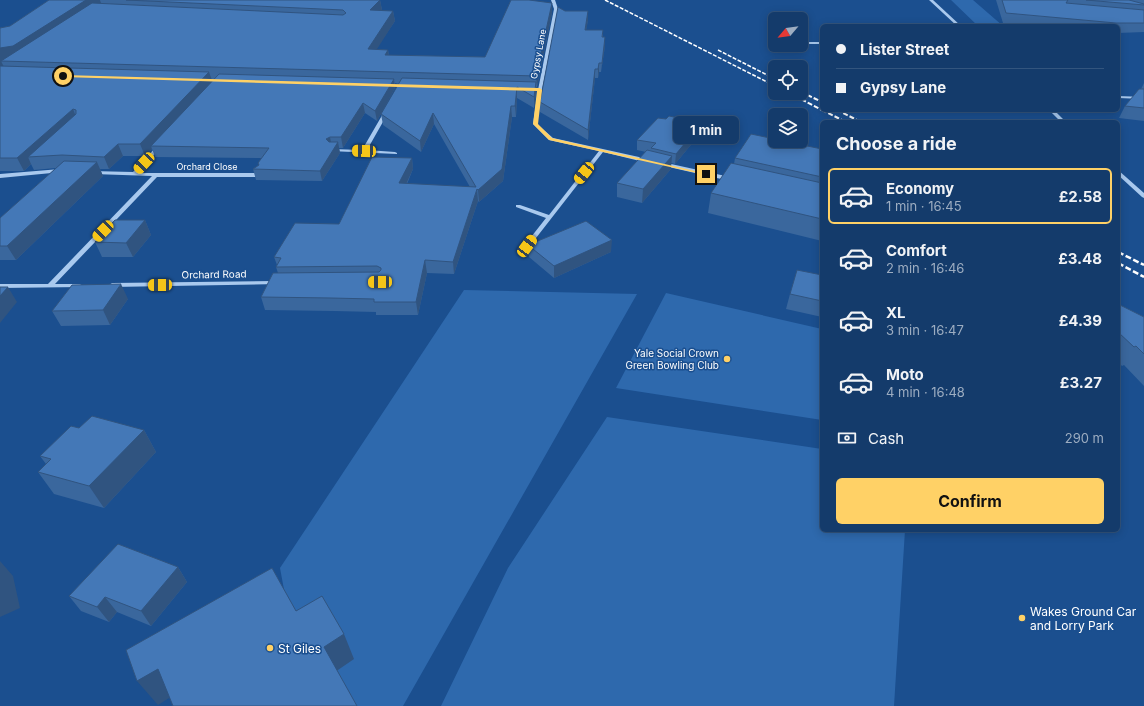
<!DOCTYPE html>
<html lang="en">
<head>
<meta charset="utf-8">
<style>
	body { margin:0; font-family:Inter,sans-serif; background:#214673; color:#f1f3f6; height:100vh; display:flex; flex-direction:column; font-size:15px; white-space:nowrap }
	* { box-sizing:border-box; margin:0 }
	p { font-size:13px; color:#9dadc1 }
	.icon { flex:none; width:22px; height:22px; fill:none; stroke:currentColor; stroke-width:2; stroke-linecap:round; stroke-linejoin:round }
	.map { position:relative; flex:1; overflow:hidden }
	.sheet { position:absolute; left:820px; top:120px; width:300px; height:412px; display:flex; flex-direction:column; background:#143b6b; border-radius:6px; box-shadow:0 2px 10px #0003,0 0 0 1px #33557e }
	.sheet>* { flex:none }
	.guide { position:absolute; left:820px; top:24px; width:300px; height:88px; border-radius:6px; box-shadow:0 2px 10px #0003,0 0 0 1px #33557e; display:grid; align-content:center; height:88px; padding:0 16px; background:#143b6b }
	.needle { width:26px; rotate:241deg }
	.controls { position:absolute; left:768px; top:12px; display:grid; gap:8px }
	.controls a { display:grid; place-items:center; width:40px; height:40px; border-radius:6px; background:#143b6b; box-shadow:0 2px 10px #0003,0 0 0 1px #33557e; font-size:20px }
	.end { position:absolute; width:18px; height:18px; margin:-9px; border:5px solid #ffd166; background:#111; box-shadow:0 0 0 2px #111 }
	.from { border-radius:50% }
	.bubble { position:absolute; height:28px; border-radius:6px; background:#143b6b; box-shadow:0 2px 10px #0003,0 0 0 1px #33557e; font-size:13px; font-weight:700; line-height:28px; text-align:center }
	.car { position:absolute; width:12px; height:24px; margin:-12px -6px; border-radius:5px; box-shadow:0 0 3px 1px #0007; background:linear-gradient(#f5c518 24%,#345 0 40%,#f5c518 0 76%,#345 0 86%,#f5c518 0) }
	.guide b { display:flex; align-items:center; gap:14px; height:38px; font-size:15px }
	.guide b+b { border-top:1px solid #33557e }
	.guide i { width:10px; height:10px; background:#f1f3f6 }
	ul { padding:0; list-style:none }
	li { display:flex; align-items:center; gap:12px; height:56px; margin:0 8px 6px; padding:0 8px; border:2px solid transparent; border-radius:6px }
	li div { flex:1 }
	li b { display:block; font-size:15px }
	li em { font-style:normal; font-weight:700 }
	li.selected { border-color:#ffd166 }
	li>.icon { width:36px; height:36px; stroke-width:1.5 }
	h2 { padding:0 16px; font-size:18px; line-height:48px }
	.pay { display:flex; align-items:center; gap:10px; height:44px; padding:0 16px; font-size:15px }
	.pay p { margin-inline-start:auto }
	.button { display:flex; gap:8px; margin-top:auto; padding:8px 16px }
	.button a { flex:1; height:46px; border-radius:6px; background:#ffd166; color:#111; font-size:16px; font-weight:700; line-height:46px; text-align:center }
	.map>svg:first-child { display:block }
	.green { fill:#2e69ad }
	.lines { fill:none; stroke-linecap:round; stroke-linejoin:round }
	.minor { fill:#a9c9ee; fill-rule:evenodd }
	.rail-far2 { stroke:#fff; stroke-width:1.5; stroke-dasharray:4 1.5; stroke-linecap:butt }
	.rail-far1 { stroke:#fff; stroke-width:2; stroke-dasharray:5 2; stroke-linecap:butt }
	.rail { stroke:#fff; stroke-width:2.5; stroke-dasharray:6 2.5; stroke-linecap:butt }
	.wall { fill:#3a679d }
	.shaded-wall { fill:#305480 }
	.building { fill:#4478b7; stroke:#305480 }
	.route { fill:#ffd166 }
	.poi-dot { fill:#ffd166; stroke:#1b4f8f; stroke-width:1.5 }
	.labels { text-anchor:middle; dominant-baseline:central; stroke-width:3; stroke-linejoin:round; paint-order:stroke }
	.far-street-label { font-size:9px; fill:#fff; stroke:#1b4f8f }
	.street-label { font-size:10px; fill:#fff; stroke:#1b4f8f }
	.poi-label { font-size:10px; fill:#fff; stroke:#1b4f8f; text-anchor:end }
	.near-poi-label { font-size:12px; fill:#fff; stroke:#1b4f8f; text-anchor:start }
</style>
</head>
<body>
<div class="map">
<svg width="1144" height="706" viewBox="0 0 1144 706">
	<rect width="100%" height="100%" fill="#1b4f8f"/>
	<path class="green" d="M951,0H973L1003,26H978Z
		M464,290L637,294L403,706H354L285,595L280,568Z
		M666,293L822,329V420L616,388Z
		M607,417L822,449V530H905L894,706H441L508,568Z"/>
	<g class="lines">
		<path class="minor" d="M551,0H555L558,9L542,90L537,124L553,138L648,159L651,161L648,163L603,152L529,247L527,248L524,246L546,218L516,207V205H520L549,215L599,151L549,140L533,124L538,90L554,9Z
			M929,0H933L961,26H957Z
			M807,42H822V44H806L805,43Z
			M1118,96L1144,97V99L1118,98Z
			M1049,110H1054L1066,122H1061Z
			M384,112L388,113L367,150L395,152L397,153V154L330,151V149H332L362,150Z
			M157,146L161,147L138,173H258L261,175L258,177H157L55,284H80L83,286L82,287L0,288V284H48L152,176L93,174L91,173V171L133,172Z
			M662,162L730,177L733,179L730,181L660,165L659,164Z
			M60,169L63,171L62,172L0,178V174Z
			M1118,170L1144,193V198L1142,197L1118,175Z
			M276,281L278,282L279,283L278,284L112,287L109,285L112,283Z"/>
		<path class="rail-far2" d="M605,0L775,86
			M718,50L775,79"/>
		<path class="rail-far1" d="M773,85L775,86
			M801,92L822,102
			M789,93L822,110
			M822,110L846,122
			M837,110L861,122"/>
		<path class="rail" d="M1118,252L1144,265
			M1118,263L1144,277"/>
	</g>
	<path class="wall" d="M49,0H380L382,10L381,11H393L395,21L376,49L388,50L389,55L485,57L552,3V13L537,87H536V92L534,108L517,98L516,117H512L503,181L479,202L478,201L454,274L427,273L418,315H376V312L334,311L265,310L261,297L278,273L276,267L277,265L274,257L339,224L412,158L413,169L407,184L470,187L434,124L421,152L383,125L381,114L399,84L395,83V88L377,121L365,113L343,148H339L340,153L322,181L256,180L253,169L259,165L261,158L155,157L152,149L145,156H123L109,169H100L103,176L16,260H0V218L56,168L34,170L31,164L24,171H0V28L10,26Z
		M996,0H1144V32L1118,33V26H1039L1003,23Z
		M588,20L586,30H603V37L605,46L601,72H599L598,78H595L588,140L540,112V102Z
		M1144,83V121L1119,118L1125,106L1141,89Z
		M666,119L693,121V123L701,124L700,134L675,164L671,163V169L642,203L617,197V183L646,152L637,150V140Z
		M822,149V241L708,213L711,193L734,164L735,158Z
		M145,220L151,235L133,257H102L95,242Z
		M528,245L611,252L554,278L529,257Z
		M822,275V317L786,309L790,294Z
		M128,299L110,325L61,326L52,311Z
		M1118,304L1144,317V386L1124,365L1122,366L1118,362Z
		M79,428L144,430L156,452L104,508L54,494L38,472L46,464L40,456Z
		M178,567L187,582L151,626L117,612L109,622L81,611L69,596Z"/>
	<path class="shaded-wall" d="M86,0H100L101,3L18,57L1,61L4,67L0,69V48Z
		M380,0L382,10L372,21L370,10Z
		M552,3V13L537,87L536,76Z
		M393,11L395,21L370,60L368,49Z
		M588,11V20L585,38V30Z
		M605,37V46L601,72L602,63Z
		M388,50L390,61L385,55Z
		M599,63V72L598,78V69Z
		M595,69V78L588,140V130Z
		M209,72L213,83L151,146L152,149L145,156L140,144Z
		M394,79L395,88L377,121L375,111Z
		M536,82V92L534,108V97Z
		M517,87V98L516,117L515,106Z
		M363,103L365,113L343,148L341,137Z
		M511,106L512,117L503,181L479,202L478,190Z
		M73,109L78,122L28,157L31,164L24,171L17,158Z
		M433,113L434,124L421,152L420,141Z
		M701,124L700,134L675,164L676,154Z
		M330,137L332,148L326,139Z
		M338,142L340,153L322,181L320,171Z
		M118,144L123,156L109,169L104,157Z
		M672,156L671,169L642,203L643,189Z
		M412,158L413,169L401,195L399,183Z
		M97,162L103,176L16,260L7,246Z
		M477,189L478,201L454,274L453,262Z
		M145,220L151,235L133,257L126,243Z
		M612,240L611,252L554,278V266Z
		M425,260L427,273L418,315L416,302Z
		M121,284L128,299L110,325L103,310Z
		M8,287L17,302L0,323V296Z
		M144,430L156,452L104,508L89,486Z
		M0,561L13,576L20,608L0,617Z
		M178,567L187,582L151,626L141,611Z
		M105,597L117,612L109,622L97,607Z
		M344,634L354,659L335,672L324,647Z
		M158,669L177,693L158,705L137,681Z"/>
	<path class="building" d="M49,0H86L13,46L0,48V28L10,26Z
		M126,0H380L370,10L393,11L368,49L388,50L385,55L485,57L511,0H529L552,3L536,76L1,61L92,3L343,15L346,13L343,10Z
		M1002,0H1068L1066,3L1144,10V23H1116L1006,13Z
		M1086,0H1129L1144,4V5Z
		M558,7L565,11H588L585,30H603L602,37H605L602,63H599L598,69H595L588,130L540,102Z
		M0,66L209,72L140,144H118L104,157L62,155L28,157L76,114V110L73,109L17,158H0Z
		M219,74L394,79L375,111L363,103L341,137H330L326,139L329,142H338L320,171L253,169L259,165L258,163L269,148L151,146Z
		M402,78L536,82L534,97L517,87L515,106H511L502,169L478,190L477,189L453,262L425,260L416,302H374V299L331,298L261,297L273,273L379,272L381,270V268L377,266L276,267L281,258L274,257L295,223L339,224L372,157L412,158L399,183L476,187L433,113L420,141L381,114Z
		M1139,89H1144V108L1125,106Z
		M669,116L693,121L692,122L701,124L676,154L651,148L656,143L637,140L658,118L666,119Z
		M751,134L775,139V141H783L822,149V177L735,158Z
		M647,150L672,156L643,189L617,183Z
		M64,161L97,162L7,246H0V218Z
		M731,163L822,183V219L711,193Z
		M115,220H145L126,243L95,242Z
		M586,221L612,240L554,266L528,245Z
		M797,270L822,275V301L790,294Z
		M121,284L103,310L52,311L72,285Z
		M0,287H8L0,296Z
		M1118,304L1144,317V354L1136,346L1134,347L1118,332Z
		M92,416L144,430L89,486L38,472L51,459L40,456L71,426L79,428Z
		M118,544L178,567L141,611L105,597L97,607L69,596Z
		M272,568L296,611L322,596L344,634L324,647L357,706H173L158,669L137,681L126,650Z"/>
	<path class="route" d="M63,75L540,88L542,90L538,124L552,138L708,174L706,175L549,140L533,124L537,91L62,77Z"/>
	<g class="poi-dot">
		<circle cx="727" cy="359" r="4"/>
		<circle cx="1022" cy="618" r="4"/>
		<circle cx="270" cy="648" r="4"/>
	</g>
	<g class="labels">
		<g class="far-street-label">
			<text transform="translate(538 54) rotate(-79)">Gypsy Lane</text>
			<text x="207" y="166">Orchard Close</text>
		</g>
		<g class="street-label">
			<text transform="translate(214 274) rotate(-1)">Orchard Road</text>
		</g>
		<g class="poi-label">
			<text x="719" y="353">Yale Social Crown<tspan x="719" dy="12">Green Bowling Club</tspan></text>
		</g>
		<g class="near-poi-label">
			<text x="1030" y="611">Wakes Ground Car<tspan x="1030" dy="14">and Lorry Park</tspan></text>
			<text x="278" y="648">St Giles</text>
		</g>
	</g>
</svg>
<div class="controls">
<a><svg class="needle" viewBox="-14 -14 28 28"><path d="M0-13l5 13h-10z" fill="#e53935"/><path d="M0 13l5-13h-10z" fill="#9dadc1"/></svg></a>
<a><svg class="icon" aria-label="locate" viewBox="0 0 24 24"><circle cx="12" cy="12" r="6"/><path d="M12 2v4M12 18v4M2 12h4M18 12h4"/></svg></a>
<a><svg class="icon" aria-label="layers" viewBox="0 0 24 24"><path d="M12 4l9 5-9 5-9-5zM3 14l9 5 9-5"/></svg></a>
</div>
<i class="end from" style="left:63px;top:76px"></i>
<i class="end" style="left:706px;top:174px"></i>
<div class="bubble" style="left:673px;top:116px;width:66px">1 min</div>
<i class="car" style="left:364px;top:151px;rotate:272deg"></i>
<i class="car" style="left:144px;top:163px;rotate:223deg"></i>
<i class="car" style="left:584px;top:173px;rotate:219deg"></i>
<i class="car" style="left:103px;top:231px;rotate:224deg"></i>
<i class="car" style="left:527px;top:246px;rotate:37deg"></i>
<i class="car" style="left:380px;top:282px;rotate:269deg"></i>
<i class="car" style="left:160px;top:285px;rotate:269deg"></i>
<div class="guide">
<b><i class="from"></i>Lister Street</b>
<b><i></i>Gypsy Lane</b>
</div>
<section class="sheet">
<h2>Choose a ride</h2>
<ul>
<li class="selected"><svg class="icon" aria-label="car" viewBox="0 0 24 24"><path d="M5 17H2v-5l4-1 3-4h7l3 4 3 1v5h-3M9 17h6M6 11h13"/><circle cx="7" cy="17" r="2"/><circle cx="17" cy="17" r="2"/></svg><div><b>Economy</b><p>1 min · 16:45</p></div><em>£2.58</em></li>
<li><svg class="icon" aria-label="car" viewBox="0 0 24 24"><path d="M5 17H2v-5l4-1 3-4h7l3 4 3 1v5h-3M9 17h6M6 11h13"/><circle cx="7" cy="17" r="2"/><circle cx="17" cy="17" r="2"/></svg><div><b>Comfort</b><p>2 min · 16:46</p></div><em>£3.48</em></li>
<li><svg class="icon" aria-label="car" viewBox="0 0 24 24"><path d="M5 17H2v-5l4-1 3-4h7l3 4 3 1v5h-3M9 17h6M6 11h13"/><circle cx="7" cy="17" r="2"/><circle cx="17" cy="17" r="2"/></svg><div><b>XL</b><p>3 min · 16:47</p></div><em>£4.39</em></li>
<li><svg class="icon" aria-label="car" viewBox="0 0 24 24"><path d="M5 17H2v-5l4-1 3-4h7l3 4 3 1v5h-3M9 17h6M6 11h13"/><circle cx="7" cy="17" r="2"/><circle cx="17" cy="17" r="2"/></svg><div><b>Moto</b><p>4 min · 16:48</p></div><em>£3.27</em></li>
</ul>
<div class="pay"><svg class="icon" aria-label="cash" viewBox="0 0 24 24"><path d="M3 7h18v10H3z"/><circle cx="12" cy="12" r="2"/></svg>Cash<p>290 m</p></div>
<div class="button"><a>Confirm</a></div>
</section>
</div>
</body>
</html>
